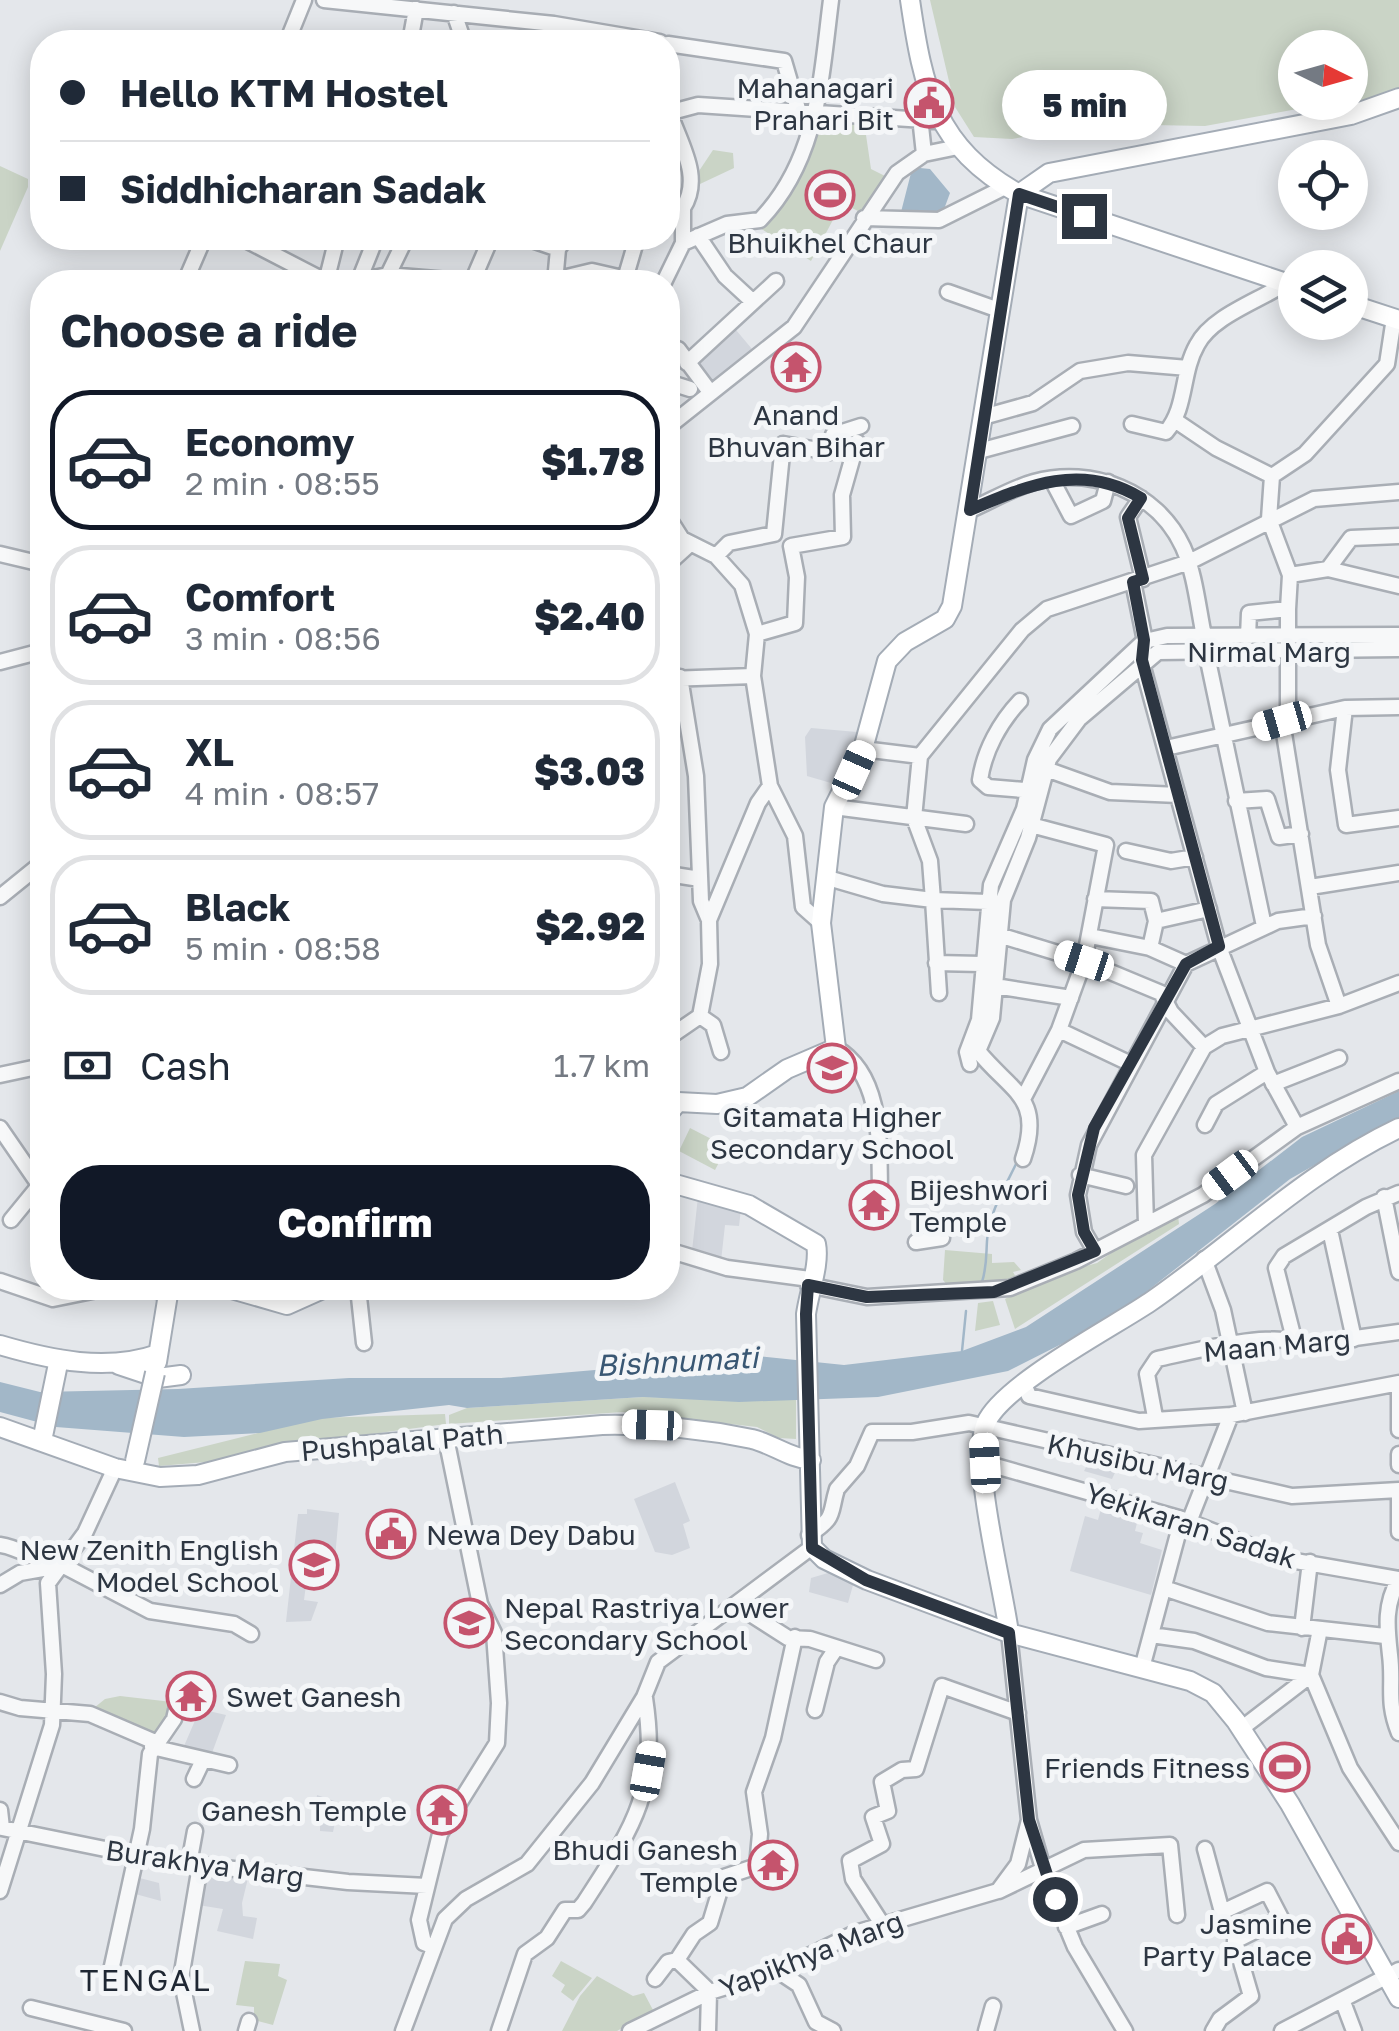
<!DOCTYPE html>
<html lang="en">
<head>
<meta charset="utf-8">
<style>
	body { margin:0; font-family:"Golos Text",sans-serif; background:#f6f6f7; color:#1f2937; height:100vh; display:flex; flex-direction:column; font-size:38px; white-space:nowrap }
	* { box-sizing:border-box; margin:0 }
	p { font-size:32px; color:#747a83 }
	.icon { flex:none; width:55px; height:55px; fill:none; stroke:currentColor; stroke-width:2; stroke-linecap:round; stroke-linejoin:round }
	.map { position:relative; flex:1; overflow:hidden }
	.sheet { position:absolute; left:30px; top:270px; width:650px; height:1030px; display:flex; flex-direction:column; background:#fff; border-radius:40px; box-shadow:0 5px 25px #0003 }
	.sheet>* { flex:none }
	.hud { position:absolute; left:30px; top:30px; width:650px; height:220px; border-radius:40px; box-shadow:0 5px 25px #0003; display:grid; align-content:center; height:220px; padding:0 30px; background:#fff }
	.needle { width:65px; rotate:95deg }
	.tools { position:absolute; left:1278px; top:30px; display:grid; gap:20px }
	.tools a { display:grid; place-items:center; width:90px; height:90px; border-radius:50%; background:#fff; box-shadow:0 5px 25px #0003; font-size:50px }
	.end { position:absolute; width:45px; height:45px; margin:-22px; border:12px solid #2d3642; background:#fff; box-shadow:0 0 0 5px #fff }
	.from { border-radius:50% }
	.bubble { position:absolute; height:70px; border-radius:35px; background:#fff; box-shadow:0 5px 25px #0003; font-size:32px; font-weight:800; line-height:70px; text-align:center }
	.car { position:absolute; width:30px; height:60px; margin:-30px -15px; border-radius:12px; box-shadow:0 0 8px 2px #0007; background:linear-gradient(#fff 24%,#345 0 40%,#fff 0 76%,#345 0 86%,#fff 0) }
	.hud b { display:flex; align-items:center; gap:35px; height:95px; font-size:38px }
	.hud b+b { border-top:2px solid #e0e1e3 }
	.hud i { width:25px; height:25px; background:#1f2937 }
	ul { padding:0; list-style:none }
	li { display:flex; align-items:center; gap:30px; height:140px; margin:0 20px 15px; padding:0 10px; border:5px solid #e0e1e3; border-radius:40px }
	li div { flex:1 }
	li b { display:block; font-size:38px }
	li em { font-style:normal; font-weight:800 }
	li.current { border-color:#111827 }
	li>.icon { width:90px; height:90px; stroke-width:1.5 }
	h2 { padding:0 30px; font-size:45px; line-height:120px }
	.pay { display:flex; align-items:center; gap:25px; height:110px; padding:0 30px; font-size:38px }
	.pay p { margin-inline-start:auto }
	.primary-button { display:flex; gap:20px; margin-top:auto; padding:20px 30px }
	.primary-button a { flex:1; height:115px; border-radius:40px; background:#111827; color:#fff; font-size:40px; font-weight:800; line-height:115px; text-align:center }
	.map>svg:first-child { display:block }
	.built { fill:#d2d6dd }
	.green { fill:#cad4c6; fill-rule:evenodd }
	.water { fill:#a2b7c8 }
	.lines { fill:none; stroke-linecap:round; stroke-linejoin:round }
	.stream { stroke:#a2b7c8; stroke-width:2.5 }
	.minor-casing { stroke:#a9aeb5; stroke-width:19 }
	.major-casing { stroke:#a4acb6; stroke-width:22 }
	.minor { stroke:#f7f8f9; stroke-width:14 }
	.major { stroke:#fff; stroke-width:18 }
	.major-bridge-casing { stroke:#a4acb6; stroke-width:22; stroke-linecap:butt }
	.major-bridge { stroke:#fff; stroke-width:18 }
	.route { stroke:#2d3642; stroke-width:12 }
	.labels { text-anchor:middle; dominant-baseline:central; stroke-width:10; stroke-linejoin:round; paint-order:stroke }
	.poi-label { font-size:28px; fill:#2d3642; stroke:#f4f6f8; text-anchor:end }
	.street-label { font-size:28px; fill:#2d3642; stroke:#f4f6f8 }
	.water-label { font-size:30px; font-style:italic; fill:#395773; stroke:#f4f6f8 }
	.neighbourhood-label { font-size:30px; letter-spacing:2.5px; fill:#1f2733; stroke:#f4f6f8 }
</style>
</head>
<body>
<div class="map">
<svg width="1399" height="2031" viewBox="0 0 1399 2031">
	<rect width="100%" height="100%" fill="#e4e7eb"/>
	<path class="built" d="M731,324L757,355L710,390L691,364Z
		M811,728L857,732L850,757L831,783L807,776L805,737Z
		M698,1197L741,1209L739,1226L725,1225L721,1261L692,1251Z
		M1092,1456L1121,1460L1112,1479L1084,1471Z
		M675,1482L690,1521L683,1524L690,1548L672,1555L655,1552L634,1499Z
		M1102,1505L1139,1515L1135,1531L1143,1533L1140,1543L1162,1550L1151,1595L1070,1571L1085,1516L1098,1520Z
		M307,1509L339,1513L334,1569L308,1570L304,1600L318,1602L311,1621L286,1622L298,1514H307Z
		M838,1570L855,1578L848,1603L809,1592L811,1578Z
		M200,1709L226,1715L209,1761L181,1753Z
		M317,1795L346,1805L343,1822H335L333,1832L320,1831V1825L314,1824Z
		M206,1868L249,1874L242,1903L243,1916L257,1918L253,1939L217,1931L223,1909L198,1905Z
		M132,1876L159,1883L161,1901L128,1892Z"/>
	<path class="green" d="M930,0H1399V92L1325,116L1313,114L1308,107L1205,126L1099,124L1012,139L974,137L955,107ZM1295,48H1350V102H1295Z
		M824,118L870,122L866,135L871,169L887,177L862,213L842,203L811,261L760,228L802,172L817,123Z
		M713,150L733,153L734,168L700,184L697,174Z
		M0,166L28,179V187L0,251Z
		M690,1128L727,1147L715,1170L679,1151Z
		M1177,1206L1179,1224L1015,1329L1005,1299L1046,1277L1097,1263Z
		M945,1250L992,1254V1263L1014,1262L1021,1270L1013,1272L1017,1279L948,1286L943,1280Z
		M993,1301L1000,1325L975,1331L978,1303Z
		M643,1397L796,1400V1439L779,1438L757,1427L623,1412L449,1424V1415L467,1408Z
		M445,1414L446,1424L282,1446L241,1459L159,1466L158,1458L318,1418Z
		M120,1696L172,1702L161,1728L146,1736L89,1712L105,1699Z
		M245,1961L280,1964L278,1976L287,1980L273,2025L254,2020V2007L236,2005Z
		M561,1961L592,1978L573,2001L561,1992L565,1985L552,1976Z
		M597,1976L633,1996L644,1993L653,2010L617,2031H562L580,1996Z"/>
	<path class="water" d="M920,168L930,169L950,193L943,212L931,218L901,212L911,173Z
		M1399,1091V1117L1290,1179L1113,1318L1008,1371L878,1397L739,1402L643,1397L467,1408L449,1405L322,1419L260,1433L184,1437L56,1427L0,1412V1382L40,1392L178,1389L349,1378H501L757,1356L844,1365L962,1351L1026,1327L1215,1204L1302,1137Z"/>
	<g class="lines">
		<path class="stream" d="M1151,647L1198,645
			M1055,736L1066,723
			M977,1063L1017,1103
			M982,1282C987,1266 986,1256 987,1241C988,1215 1006,1185 1017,1162
			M962,1351L966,1311"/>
		<g class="minor-casing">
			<path id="minor" d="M324,0L554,24L660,42
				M454,13L464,42
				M287,42L304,0
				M410,42L416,9
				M668,44L784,61L798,109
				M668,107C677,140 704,175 683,208
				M668,113L698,105L939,121
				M920,117L924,154
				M668,208H683V243
				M864,218L939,220L1005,187
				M698,236L725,276L751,300
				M242,238L327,282
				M526,238L558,249
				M683,243L727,224L760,220C818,160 821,79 831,0
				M388,275L406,238
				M360,278L376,238
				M625,279L637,238
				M185,282L204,238
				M326,282L337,238
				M353,282L388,275L472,282
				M472,282L491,238
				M546,282L592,271L640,282
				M555,282L558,249L566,238
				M664,282L683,243
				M948,292L999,310
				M668,347L678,349L710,392
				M687,363L776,281
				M668,382L690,389
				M983,417L1033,403L1080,371L1128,363L1188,368
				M1176,421L1216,448L1272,476L1269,519L1290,575
				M1132,424L1166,432C1187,408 1181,373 1197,345C1212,316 1259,301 1286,283
				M668,427L794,327L897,173L924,154L958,147
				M979,451L1072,426
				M1272,476L1305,454L1387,364L1394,318
				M1052,480L1071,516L1103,501L1108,482
				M1141,498L1128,517L1143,579
				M970,510C991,501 1012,488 1034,482C1092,466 1157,491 1183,547C1195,574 1198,607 1204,636
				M668,517L682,539L716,556L742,585L757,634L753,676L770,786L795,836L803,907L821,923
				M0,554L42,564
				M716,556L729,543L774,534L783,444L830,452L833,435L861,426
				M668,564L690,544
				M1328,569L1351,538L1399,536
				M1133,582L1145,641L1141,660L1219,947L1267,1072L1297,1127
				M757,634L795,623L797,577L791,546L843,537L842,495L857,442
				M1248,637L1249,613L1288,609L1290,575L1328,569L1399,586
				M1145,641L1167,636L1399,635
				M1206,651L1264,926
				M0,662L42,651
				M668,679L753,676
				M1020,701C1000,722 984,751 980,780L988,787L1035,791
				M1345,708L1338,770L1346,825L1399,818
				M1288,719V609
				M1282,721L1318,945L1339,1006
				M1166,748L1345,708L1399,707
				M863,749L920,756L1022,630L1047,609L1189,562L1314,499L1399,492
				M920,756L914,818L930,861L933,900L988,902
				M1046,769L1110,792L1178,795
				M1236,801L1267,799L1279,837L1301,834
				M834,807L966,824
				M1126,851L1171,861L1195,857
				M668,874L700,879
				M828,878L883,894L933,900L939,993
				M1310,887L1399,873
				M0,897L42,863
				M1095,899L1151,901L1156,921L1150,948
				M709,920L758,803L770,786
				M1156,921L1209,909
				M992,933L1084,961L1161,993L1171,1012L1204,1047
				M1090,936L1150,948L1186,964
				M936,963L982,964
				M995,986L1071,998
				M700,1016L713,1025L721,1052
				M1059,1030L1131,1064
				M668,1038L700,1016L710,964L709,920L701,901L696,776L680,677
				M836,1048C883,1075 879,1144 880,1190
				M970,1064L967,1052L979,1020L991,885L1024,809L1035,760L1050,729L1142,643
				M0,1075L42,1066
				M1273,1084L1339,1058
				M1024,1097L1059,1030L1084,961L1106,845L1031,825
				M1205,1125L1216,1104L1267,1072
				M0,1128L42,1189
				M1023,1159C1044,1097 1011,1092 978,1051L992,1018L1003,900L1028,838L1049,759L1079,719L1158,652L1399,649
				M1080,1175L1126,1186
				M1384,1197L1399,1272
				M11,1220L38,1187
				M1146,1225L1144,1155L1204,1047L1222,1036L1339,1006L1399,983
				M1330,1230L1354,1339
				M916,1242L942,1238
				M668,1250L727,1268L810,1279
				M1095,1251L1084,1232L1078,1195L1089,1145L1186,964L1278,921L1314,916
				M1204,1259L1223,1310L1245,1413
				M0,1281L53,1299L107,1288
				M808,1285L867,1297L1010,1288L1076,1261L1203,1195L1297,1127L1399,1081
				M140,1288L165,1292L167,1288
				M358,1288L364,1343
				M1294,1339L1276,1268L1284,1256L1366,1207L1399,1193
				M1399,1383V1430
				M1024,1384L1029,1396L1139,1421L1231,1415L1399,1383
				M1155,1417L1147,1374L1157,1359C1191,1352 1276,1329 1305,1345L1399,1332
				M1399,1454V1465
				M985,1463L1182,1519L1284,1559L1399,1579
				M1399,1490V1532
				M1189,1522L1231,1415
				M809,1535C837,1516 829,1515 837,1489L857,1466L872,1432H912L969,1423L1292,1496L1399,1490
				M0,1545C23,1548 37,1564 60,1564
				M60,1564L150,1611L234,1624L251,1634
				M1399,1579C1384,1605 1387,1628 1390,1655C1394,1686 1386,1701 1399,1733
				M0,1585L20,1573L54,1567
				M1164,1588L1268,1623L1385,1636
				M738,1606L788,1638L810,1639L876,1660
				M1302,1628L1310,1562
				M1320,1629L1311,1675L1350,1768L1399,1843
				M1009,1633L1029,1820L1044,1872L1075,1947L1125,2031
				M1151,1635L1194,1641L1266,1668L1311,1675
				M1142,1668L1182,1519
				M0,1702L20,1708L90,1714L155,1742
				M815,1710L827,1662L835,1650
				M1244,1734L1246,1725L1311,1675
				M152,1747L229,1765
				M194,1779L203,1760
				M0,1810L2,1828L164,1861L348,1882L427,1886
				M1205,1849L1222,1912L1267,1891L1281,1918L1235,1941L1251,1996L1220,2019L1213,2031
				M189,1864L195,1831
				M0,1891L52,1725L54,1674L48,1583L85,1533L115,1468
				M999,1891L1084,1850L1170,1845L1177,1915
				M882,1924L853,1879L850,1861L882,1844L873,1817L888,1811L882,1782L902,1770L916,1769L942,1686L1018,1713
				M1066,1927L1102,1914
				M434,1947L424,1943L419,1920L440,1834L497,1743L499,1703L494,1633L480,1604L446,1438
				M677,1960L694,1934L710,1923L724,1877L757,1866L760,1834L754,1792L773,1738L795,1637
				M778,1971L799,1985L816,2022L833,2031
				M110,1975L142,1829L150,1754L174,1719L182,1684
				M655,1979L668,1962L677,1960L710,1992
				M1343,2002L1354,2031
				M31,2008L124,2031
				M192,2031L181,1978L200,1866
				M246,2031L249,2021
				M403,2031L445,1919L466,1899L527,1864L592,1783L644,1697L658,1662L812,1547
				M499,2031L525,1954L547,1938L565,1910H578L584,1903C634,1826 659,1791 645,1698
				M630,2031L710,1992L778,1971L855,1933L998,1891L1018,1864L1029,1820
				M708,2031L709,1993
				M986,2031L993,2006
				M1282,2031L1399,1970"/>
		</g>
		<g class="major-casing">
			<path id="major" d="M910,0C923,89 935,147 1019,194L1295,286
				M1350,304L1399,320
				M668,1114L678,1102L717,1104L747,1097L787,1069L836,1048L821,923L834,807L863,749L887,661L905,642L945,619L952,606L1019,194L1049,173L1351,115L1399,98
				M668,1182L749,1205L816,1244C820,1264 809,1292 806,1314L812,1547L824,1559L867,1580L1009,1633L1190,1681L1213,1693L1236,1721L1290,1804L1399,1998
				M228,1288L287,1305L325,1288
				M0,1345C51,1360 107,1372 158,1354
				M157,1362L169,1288
				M119,1365L158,1378L181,1375
				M0,1427L115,1468L160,1477L198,1475L285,1452L602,1425C652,1424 703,1429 752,1439C773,1444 789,1458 811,1460
				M42,1441L59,1359
				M1009,1633C1003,1586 970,1461 986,1423C1002,1385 1113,1327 1150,1302C1234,1244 1306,1172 1399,1128"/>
		</g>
		<use href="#minor" class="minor"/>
		<use href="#major" class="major"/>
		<g class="major-bridge-casing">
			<path id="major-bridge" d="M135,1461L155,1373"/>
		</g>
		<use href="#major-bridge" class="major-bridge"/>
	</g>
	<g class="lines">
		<path class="route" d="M1055,1899L1029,1820L1009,1633L866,1580L812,1548L806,1314L808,1285L867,1297L994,1292L1095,1251L1084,1232L1078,1195L1094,1128L1186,964L1219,946L1142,660L1144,640L1133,582L1143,579L1128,518L1141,498C1082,462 1028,485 970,510L1019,194L1084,216"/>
	</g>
	<defs>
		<g id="civic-ring" transform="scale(2.5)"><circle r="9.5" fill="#f4f6f8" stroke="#c5546d" stroke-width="1.5"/><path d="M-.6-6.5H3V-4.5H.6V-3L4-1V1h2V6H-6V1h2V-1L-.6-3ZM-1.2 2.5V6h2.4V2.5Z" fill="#c5546d"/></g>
		<g id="stadium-ring" transform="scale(2.5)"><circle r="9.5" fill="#f4f6f8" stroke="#c5546d" stroke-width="1.5"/><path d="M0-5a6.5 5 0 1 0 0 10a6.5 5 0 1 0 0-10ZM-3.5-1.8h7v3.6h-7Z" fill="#c5546d"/></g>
		<g id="temple-ring" transform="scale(2.5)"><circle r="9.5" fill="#f4f6f8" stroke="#c5546d" stroke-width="1.5"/><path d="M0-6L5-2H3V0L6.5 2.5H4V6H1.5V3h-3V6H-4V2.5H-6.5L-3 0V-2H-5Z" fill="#c5546d"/></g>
		<g id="school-ring" transform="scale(2.5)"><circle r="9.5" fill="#f4f6f8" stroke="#c5546d" stroke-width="1.5"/><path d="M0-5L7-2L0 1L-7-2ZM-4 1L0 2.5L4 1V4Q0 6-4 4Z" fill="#c5546d"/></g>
	</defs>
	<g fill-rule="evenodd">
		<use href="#civic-ring" x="929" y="103"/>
		<use href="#stadium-ring" x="830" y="195"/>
		<use href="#temple-ring" x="796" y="367"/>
		<use href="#school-ring" x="832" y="1068"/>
		<use href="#temple-ring" x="874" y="1205"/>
		<use href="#civic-ring" x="391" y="1534"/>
		<use href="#school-ring" x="314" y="1565"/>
		<use href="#school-ring" x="469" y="1623"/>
		<use href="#temple-ring" x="191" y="1696"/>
		<use href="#stadium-ring" x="1285" y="1767"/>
		<use href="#temple-ring" x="442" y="1810"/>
		<use href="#temple-ring" x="773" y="1865"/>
		<use href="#civic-ring" x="1347" y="1939"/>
	</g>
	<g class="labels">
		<g class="poi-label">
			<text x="894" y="87">Mahanagari<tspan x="894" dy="32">Prahari Bit</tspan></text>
			<text x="830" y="242" text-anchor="middle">Bhuikhel Chaur</text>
			<text x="796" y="414" text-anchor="middle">Anand<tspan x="796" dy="32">Bhuvan Bihar</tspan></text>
			<text x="832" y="1116" text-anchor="middle">Gitamata Higher<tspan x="832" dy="32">Secondary School</tspan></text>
			<text x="909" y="1189" text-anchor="start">Bijeshwori<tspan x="909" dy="32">Temple</tspan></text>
			<text x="426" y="1534" text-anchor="start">Newa Dey Dabu</text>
			<text x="279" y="1549">New Zenith English<tspan x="279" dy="32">Model School</tspan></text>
			<text x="504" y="1607" text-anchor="start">Nepal Rastriya Lower<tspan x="504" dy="32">Secondary School</tspan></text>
			<text x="226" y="1696" text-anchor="start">Swet Ganesh</text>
			<text x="1250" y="1767">Friends Fitness</text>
			<text x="407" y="1810">Ganesh Temple</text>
			<text x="738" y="1849">Bhudi Ganesh<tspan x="738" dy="32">Temple</tspan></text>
			<text x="1312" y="1923">Jasmine<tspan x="1312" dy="32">Party Palace</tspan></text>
		</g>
		<g class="street-label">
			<text x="1269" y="651">Nirmal Marg</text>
			<text transform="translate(1277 1345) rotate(-5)">Maan Marg</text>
			<text transform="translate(402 1442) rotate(-5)">Pushpalal Path</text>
			<text transform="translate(1138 1462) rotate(12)">Khusibu Marg</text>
			<text transform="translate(1191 1525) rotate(18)">Yekikaran Sadak</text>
			<text transform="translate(205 1863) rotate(8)">Burakhya Marg</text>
			<text transform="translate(811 1954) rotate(-21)">Yapikhya Marg</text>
		</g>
		<g class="water-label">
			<text transform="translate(677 1361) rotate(-3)">Bishnumati</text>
		</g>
		<g class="neighbourhood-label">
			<text x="146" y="1980">TENGAL</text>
		</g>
	</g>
</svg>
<div class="tools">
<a><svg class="needle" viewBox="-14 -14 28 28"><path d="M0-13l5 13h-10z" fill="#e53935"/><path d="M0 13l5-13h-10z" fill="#747a83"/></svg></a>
<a><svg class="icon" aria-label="locate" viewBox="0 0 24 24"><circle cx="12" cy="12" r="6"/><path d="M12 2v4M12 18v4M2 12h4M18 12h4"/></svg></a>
<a><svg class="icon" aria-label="layers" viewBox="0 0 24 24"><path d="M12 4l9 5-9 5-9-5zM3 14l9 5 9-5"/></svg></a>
</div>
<i class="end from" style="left:1055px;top:1899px"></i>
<i class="end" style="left:1084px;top:216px"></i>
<div class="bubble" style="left:1002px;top:70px;width:165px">5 min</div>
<i class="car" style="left:1282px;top:721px;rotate:254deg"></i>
<i class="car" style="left:854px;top:770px;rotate:24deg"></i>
<i class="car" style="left:1084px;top:961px;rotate:288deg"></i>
<i class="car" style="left:1230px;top:1175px;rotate:233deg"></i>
<i class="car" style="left:652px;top:1425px;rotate:272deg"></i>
<i class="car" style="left:985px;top:1463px;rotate:357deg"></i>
<i class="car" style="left:648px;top:1771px;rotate:10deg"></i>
<div class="hud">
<b><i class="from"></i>Hello KTM Hostel</b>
<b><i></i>Siddhicharan Sadak</b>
</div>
<section class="sheet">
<h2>Choose a ride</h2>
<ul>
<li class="current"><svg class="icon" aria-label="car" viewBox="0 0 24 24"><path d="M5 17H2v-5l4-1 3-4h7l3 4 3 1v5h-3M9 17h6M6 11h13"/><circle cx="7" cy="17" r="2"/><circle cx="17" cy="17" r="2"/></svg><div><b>Economy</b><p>2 min · 08:55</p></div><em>$1.78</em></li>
<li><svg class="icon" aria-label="car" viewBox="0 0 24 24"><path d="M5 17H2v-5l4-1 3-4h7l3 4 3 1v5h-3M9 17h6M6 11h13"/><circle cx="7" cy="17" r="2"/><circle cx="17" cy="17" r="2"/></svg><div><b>Comfort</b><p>3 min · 08:56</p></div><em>$2.40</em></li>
<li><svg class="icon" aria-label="car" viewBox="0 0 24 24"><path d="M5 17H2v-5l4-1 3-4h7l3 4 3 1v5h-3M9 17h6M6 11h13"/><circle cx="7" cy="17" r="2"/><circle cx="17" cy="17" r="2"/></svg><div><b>XL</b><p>4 min · 08:57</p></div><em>$3.03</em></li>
<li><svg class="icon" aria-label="car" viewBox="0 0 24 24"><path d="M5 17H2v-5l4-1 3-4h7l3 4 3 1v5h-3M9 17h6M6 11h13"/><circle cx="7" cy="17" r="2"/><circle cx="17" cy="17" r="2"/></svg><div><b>Black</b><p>5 min · 08:58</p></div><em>$2.92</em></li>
</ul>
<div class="pay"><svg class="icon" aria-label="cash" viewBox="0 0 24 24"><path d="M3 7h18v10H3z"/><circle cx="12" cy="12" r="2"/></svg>Cash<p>1.7 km</p></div>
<div class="primary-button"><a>Confirm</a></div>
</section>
</div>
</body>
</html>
